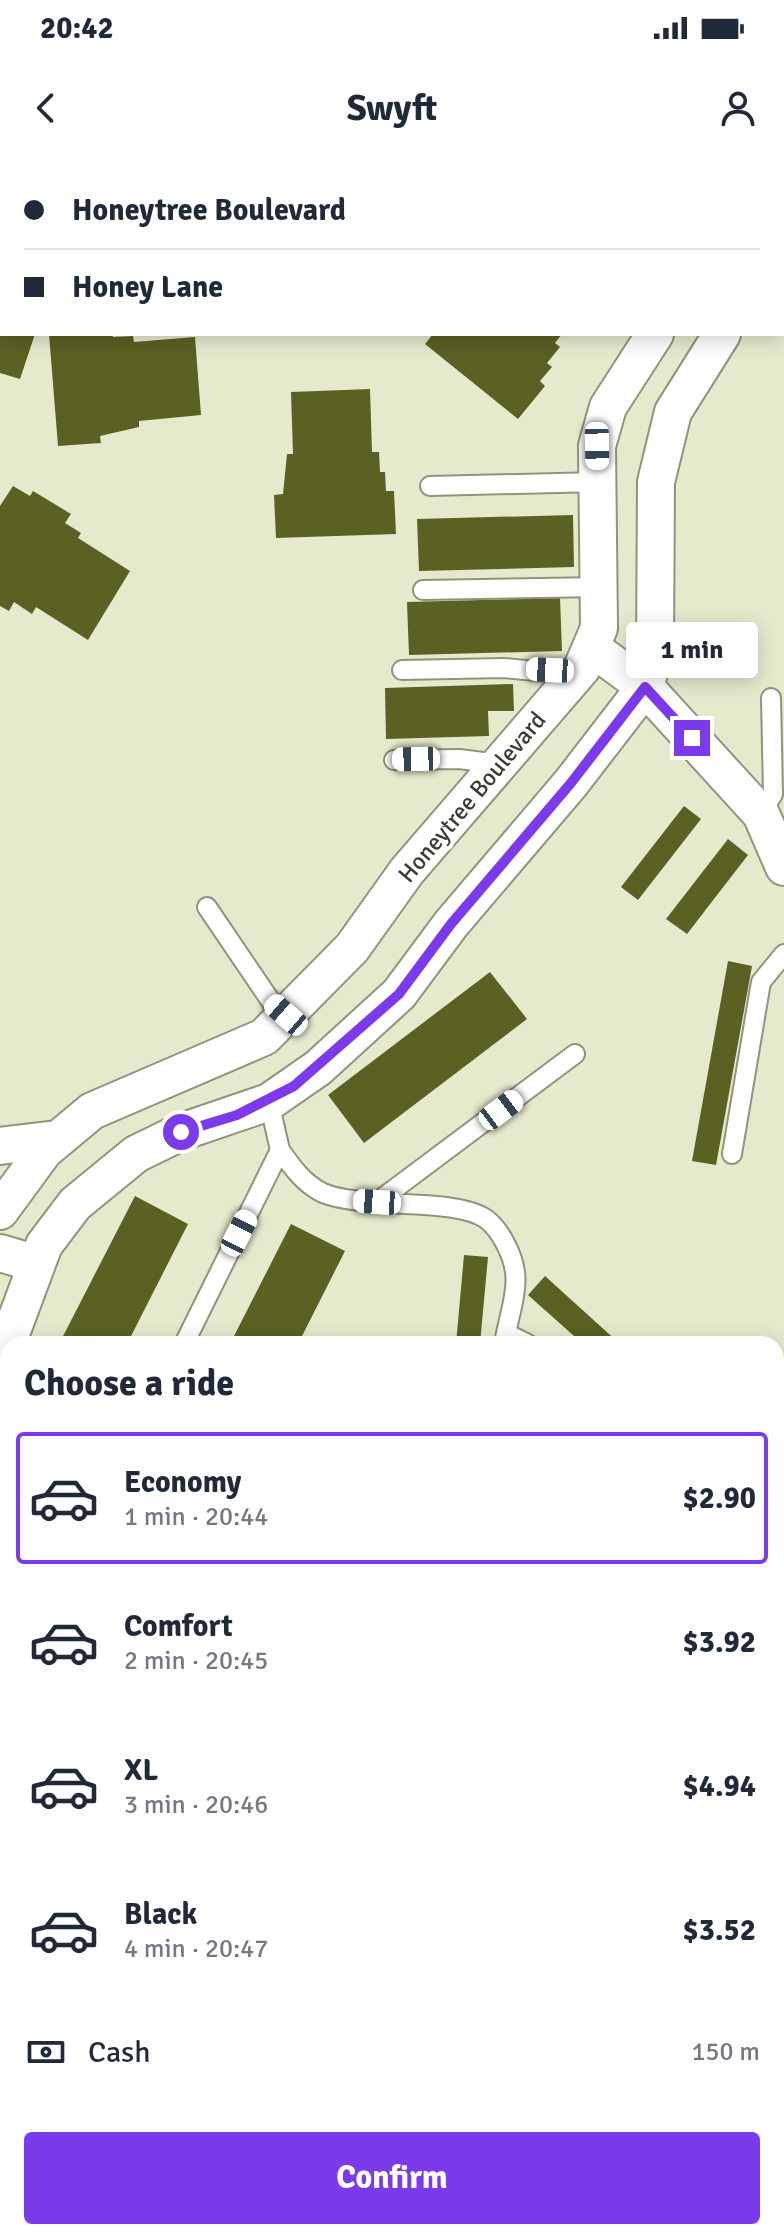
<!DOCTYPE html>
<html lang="en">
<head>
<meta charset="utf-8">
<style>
	body { margin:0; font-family:Signika,sans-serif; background:#f6f6f7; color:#1f2937; height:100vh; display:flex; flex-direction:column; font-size:30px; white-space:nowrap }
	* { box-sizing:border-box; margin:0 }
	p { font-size:26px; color:#747a83 }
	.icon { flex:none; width:44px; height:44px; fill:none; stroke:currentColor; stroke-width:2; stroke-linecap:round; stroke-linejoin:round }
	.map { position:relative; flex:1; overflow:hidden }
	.drawer { position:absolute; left:0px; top:1176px; width:784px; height:904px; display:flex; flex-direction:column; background:#fff; border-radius:24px 24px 0 0; box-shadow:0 4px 20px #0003 }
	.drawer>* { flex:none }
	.banner { position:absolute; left:0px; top:0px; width:784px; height:176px; box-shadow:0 4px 20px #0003; display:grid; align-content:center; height:176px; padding:0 24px; background:#fff }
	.end { position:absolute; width:36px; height:36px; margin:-18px; border:10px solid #7c3aed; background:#fff; box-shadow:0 0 0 4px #fff }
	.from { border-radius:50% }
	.bubble { position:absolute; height:56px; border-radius:8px; background:#fff; box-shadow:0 4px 20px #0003; font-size:26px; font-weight:700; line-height:56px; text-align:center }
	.car { position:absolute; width:24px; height:48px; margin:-24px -12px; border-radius:10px; box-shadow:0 0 6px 2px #0007; background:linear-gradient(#fff 24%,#345 0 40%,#fff 0 76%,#345 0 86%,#fff 0) }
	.banner b { display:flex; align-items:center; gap:28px; height:76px; font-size:30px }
	.banner b+b { border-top:2px solid #e0e1e3 }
	.banner i { width:20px; height:20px; background:#1f2937 }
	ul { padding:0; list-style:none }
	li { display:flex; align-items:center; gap:24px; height:132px; margin:0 16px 12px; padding:0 8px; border:4px solid transparent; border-radius:8px }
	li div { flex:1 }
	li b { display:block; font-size:30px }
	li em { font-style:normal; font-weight:700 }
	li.active { border-color:#7c3aed }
	li>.icon { width:72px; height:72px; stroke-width:1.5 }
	h2 { padding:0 24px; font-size:36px; line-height:96px }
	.pay { display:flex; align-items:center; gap:20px; height:88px; padding:0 24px; font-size:30px }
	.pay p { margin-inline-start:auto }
	.button { display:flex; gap:16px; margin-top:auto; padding:16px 24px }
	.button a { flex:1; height:92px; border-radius:8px; background:#7c3aed; color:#fff; font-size:32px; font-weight:700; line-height:92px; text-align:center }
	.status { display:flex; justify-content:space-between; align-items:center; height:56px; padding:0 40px; background:#fff; direction:ltr }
	.status svg { height:22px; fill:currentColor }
	header { display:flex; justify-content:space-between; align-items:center; height:104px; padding:0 24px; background:#fff; font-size:36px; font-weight:700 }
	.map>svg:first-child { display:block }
	.building { fill:#5b6123 }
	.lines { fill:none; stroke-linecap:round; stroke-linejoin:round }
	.lane-casing { stroke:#91947a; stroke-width:22 }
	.street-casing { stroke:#91947a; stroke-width:40 }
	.lane { stroke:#fff; stroke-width:18 }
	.street { stroke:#fff; stroke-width:36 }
	.route { stroke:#7c3aed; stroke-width:10 }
	.labels { text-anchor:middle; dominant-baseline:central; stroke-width:8; stroke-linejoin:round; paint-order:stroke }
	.street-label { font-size:24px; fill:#3b3c31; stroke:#fff }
</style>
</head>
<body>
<div class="status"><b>20:42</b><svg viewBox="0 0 49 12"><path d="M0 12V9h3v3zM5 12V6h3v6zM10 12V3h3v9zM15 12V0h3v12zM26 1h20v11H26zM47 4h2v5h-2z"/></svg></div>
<header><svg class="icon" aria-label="back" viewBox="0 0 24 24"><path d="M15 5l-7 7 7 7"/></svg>Swyft<svg class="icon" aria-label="person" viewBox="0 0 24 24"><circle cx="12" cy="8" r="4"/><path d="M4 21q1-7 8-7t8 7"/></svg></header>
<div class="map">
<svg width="784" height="2080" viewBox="0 0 784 2080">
	<rect width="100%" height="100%" fill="#e6eacd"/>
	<path class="building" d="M0,174H35L20,219L0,213Z
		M49,174H112L113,177L133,176L134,182L195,177L201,255L139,261V267L100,276L101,283L58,286Z
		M433,174H562L555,183L560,187L547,203L552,207L540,221L545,226L518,259L425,184Z
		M370,229L372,292H379L380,312H385L386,331H394L396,374L276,378L274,335L283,334L287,294H293L291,232Z
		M13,326L30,336L33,331L71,354L65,363L81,373L78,378L130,411L88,480L36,447L32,454L14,442L9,451L0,446V346Z
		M573,355L574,407L419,411L417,359Z
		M560,438L562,491L409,495L407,442Z
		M513,524L514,551H488L489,576L386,579L385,528Z
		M684,646L701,659L638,740L621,727Z
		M728,679L748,695L687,774L666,759Z
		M728,801L752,806L716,1005L692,1001Z
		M490,812L527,859L364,983L328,935Z
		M135,1036L188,1064L127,1184H59Z
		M291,1064L345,1091L298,1184H230Z
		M464,1095L488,1097L480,1184H456Z
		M545,1116L620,1184H583L528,1135Z
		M2,1288L8,1290V1356L0,1355Z
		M4,1365L8,1366V1394L0,1392Z
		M0,1453L8,1455V1522L0,1520Z
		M7,1634H8V1692L0,1690V1660Z
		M115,2072H180V2080H114Z
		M339,2072H417L412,2080H334Z
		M517,2072H578L579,2080H518Z"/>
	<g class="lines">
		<g class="lane-casing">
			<path id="lane" d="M605,0V2
				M0,133L2,134
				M430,326L598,322
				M423,430L602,427
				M402,510L504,508L576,515
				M394,600L459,599L499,604
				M761,654L773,634L771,538
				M207,747L272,843L286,855
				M280,990C292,1007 304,1024 323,1033C364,1050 456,1037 486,1059C500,1069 513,1095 515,1112C518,1133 507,1163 504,1184
				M732,994L761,822L784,794
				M377,1042L575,894
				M506,1173L528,1184
				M184,1184L280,990L269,942
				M776,1280L784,1281
				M0,1409L8,1410
				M776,1585L784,1586
				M0,1808H8
				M643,2072L644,2080
				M274,2080L280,2072"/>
		</g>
		<g class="street-casing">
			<path id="street" d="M724,0V2
				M783,0L784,27
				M782,61L784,49
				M592,488L645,527L761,654L784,707
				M0,986L57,979
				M0,1051L44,991L92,951L264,877L352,788L407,711L582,508L599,468L597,286L608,247L655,174
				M0,1093L37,1104
				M0,1203L44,1085L75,1044L136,994L181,972L269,942L318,908L399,834L451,764L571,623L645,527L655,492L656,322L673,252L722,174
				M0,2071L2,2080"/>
		</g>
		<use href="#lane" class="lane"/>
		<use href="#street" class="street"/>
	</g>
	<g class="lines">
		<path class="route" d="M181,972L237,955L294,926L399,834L451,764L571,623L645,527L692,578"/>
	</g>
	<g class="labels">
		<g class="street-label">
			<text transform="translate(472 637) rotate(-50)">Honeytree Boulevard</text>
		</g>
	</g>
</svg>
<i class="end from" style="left:181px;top:972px"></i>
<i class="end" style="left:692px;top:578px"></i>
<div class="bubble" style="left:626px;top:462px;width:132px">1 min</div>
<i class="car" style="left:597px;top:286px;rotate:179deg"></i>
<i class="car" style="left:550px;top:510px;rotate:273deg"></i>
<i class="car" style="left:416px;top:599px;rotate:269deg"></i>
<i class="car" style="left:286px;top:855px;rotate:311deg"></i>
<i class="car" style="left:501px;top:950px;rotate:53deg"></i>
<i class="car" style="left:377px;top:1042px;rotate:274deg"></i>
<i class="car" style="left:239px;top:1073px;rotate:27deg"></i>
<div class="banner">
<b><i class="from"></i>Honeytree Boulevard</b>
<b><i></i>Honey Lane</b>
</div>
<section class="drawer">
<h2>Choose a ride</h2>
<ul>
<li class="active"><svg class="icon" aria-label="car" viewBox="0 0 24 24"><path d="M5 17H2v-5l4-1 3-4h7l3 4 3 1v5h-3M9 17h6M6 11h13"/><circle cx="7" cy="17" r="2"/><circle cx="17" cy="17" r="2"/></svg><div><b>Economy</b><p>1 min · 20:44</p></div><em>$2.90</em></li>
<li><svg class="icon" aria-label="car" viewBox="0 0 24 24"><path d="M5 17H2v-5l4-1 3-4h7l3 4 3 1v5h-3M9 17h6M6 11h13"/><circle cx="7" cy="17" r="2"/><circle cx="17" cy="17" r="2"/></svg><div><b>Comfort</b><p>2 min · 20:45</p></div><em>$3.92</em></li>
<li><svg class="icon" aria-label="car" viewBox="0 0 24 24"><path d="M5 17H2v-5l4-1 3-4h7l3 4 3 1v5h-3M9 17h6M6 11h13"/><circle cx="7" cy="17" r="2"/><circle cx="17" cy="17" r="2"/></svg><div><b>XL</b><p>3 min · 20:46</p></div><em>$4.94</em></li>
<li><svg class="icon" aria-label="car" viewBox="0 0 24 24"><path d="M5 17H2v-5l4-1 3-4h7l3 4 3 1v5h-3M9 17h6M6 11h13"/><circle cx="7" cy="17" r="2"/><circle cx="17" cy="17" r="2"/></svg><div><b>Black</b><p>4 min · 20:47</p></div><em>$3.52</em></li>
</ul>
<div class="pay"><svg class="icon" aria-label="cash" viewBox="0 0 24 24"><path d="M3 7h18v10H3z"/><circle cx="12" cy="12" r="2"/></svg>Cash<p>150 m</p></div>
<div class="button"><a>Confirm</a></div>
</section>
</div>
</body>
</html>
